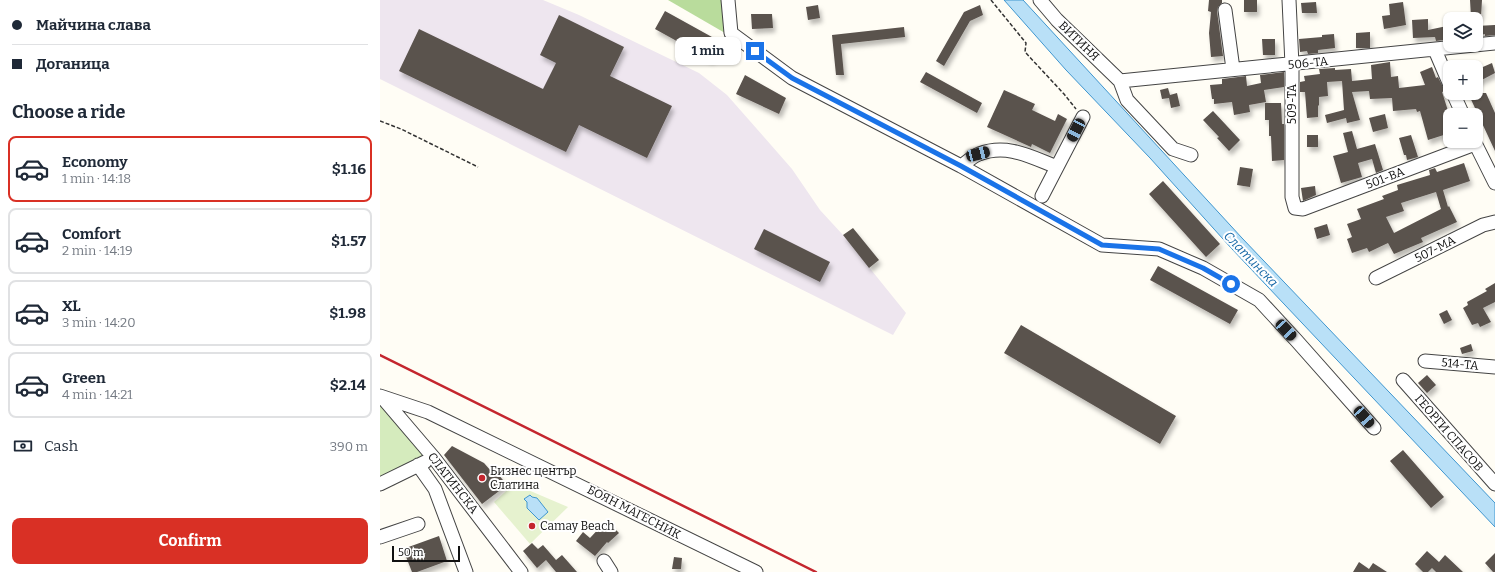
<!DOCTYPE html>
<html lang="en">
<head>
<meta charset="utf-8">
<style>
	body { margin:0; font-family:Bitter,serif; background:#f6f6f7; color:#1f2937; height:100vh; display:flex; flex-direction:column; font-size:15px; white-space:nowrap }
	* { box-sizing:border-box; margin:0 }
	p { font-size:13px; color:#747a83 }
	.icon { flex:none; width:22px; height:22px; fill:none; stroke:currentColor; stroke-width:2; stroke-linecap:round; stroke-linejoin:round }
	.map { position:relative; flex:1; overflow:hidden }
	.panel { display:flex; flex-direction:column; background:#fff; width:380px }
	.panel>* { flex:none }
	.top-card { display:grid; align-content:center; height:88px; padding:0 12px; background:#fff }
	.buttons { position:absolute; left:1063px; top:12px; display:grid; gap:8px }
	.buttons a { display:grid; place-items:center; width:40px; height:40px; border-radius:8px; background:#fff; box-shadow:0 1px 3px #0004; font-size:20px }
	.scale { position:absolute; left:12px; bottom:10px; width:68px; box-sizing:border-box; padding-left:4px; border:2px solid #111; border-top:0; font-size:11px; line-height:14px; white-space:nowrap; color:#111; -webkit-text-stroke:3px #fff; paint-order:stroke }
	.end { position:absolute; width:18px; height:18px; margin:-9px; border:5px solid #1a73e8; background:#fff; box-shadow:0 0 0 2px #fff }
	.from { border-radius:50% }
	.bubble { position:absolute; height:28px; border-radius:8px; background:#fff; box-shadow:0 1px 3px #0004; font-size:13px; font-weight:700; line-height:28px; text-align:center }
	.car { position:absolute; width:12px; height:24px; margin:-12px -6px; border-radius:5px; box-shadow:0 0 3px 1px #0007; background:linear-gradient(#222 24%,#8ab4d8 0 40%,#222 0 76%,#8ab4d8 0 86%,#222 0) }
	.top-card b { display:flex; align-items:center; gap:14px; height:38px; font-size:15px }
	.top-card b+b { border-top:1px solid #e0e1e3 }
	.top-card i { width:10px; height:10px; background:#1f2937 }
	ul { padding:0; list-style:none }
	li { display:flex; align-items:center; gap:12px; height:66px; margin:0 8px 6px; padding:0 4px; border:2px solid #e0e1e3; border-radius:8px }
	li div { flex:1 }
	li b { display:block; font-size:15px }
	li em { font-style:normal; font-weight:700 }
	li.current { border-color:#d93025 }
	li>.icon { width:36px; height:36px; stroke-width:1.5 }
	h2 { padding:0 12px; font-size:18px; line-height:48px }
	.pay { display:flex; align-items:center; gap:10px; height:44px; padding:0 12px; font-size:15px }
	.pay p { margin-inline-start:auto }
	.primary-button { display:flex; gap:8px; margin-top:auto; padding:8px 12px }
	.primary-button a { flex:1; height:46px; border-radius:8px; background:#d93025; color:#fff; font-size:16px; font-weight:700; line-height:46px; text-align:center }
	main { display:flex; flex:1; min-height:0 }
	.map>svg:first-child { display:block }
	.industrial { fill:#eee6ef }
	.green { fill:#d5ebbd }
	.forest { fill:#b9dc9c }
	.pitch { fill:#e6f2cf }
	.water { fill:#b9e0f7; stroke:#3f96cf }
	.building { fill:#5a524d; fill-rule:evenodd; filter:url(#shadow) }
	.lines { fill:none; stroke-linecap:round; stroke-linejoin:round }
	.minor-casing { stroke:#444; stroke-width:15 }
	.path { stroke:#333; stroke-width:1.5; stroke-dasharray:4 2; stroke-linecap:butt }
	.minor { stroke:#fff; stroke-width:13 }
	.rail { stroke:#c4262e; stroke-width:2.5 }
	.route { stroke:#1a73e8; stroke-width:5 }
	.poi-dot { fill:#c4262e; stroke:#fff; stroke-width:1.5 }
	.labels { text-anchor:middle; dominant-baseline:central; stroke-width:4; stroke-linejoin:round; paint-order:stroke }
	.street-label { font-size:12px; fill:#111; stroke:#fff }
	.poi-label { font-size:12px; fill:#111; stroke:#fff; text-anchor:start }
	.water-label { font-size:13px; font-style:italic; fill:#1768a6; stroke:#fff }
</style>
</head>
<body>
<main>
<section class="panel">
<div class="top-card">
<b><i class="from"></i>Майчина слава</b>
<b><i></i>Доганица</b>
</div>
<h2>Choose a ride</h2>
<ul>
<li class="current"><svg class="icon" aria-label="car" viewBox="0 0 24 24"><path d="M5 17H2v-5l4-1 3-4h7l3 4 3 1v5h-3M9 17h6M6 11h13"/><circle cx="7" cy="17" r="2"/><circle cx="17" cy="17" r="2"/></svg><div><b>Economy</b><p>1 min · 14:18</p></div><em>$1.16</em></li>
<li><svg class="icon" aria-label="car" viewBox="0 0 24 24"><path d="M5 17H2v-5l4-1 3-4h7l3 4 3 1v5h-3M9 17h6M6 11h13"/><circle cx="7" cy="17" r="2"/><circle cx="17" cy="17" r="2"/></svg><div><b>Comfort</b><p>2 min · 14:19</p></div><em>$1.57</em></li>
<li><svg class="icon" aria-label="car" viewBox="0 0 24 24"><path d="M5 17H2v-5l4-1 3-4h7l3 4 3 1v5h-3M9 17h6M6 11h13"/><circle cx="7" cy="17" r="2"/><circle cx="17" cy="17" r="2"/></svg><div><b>XL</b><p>3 min · 14:20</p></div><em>$1.98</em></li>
<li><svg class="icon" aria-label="car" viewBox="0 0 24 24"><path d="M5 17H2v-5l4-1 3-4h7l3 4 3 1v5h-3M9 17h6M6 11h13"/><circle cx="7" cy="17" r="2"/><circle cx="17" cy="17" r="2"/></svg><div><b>Green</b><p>4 min · 14:21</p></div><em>$2.14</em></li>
</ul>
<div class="pay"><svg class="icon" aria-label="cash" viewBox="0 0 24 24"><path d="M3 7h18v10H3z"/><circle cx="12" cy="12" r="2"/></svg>Cash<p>390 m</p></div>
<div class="primary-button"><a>Confirm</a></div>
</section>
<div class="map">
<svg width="1115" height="572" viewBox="0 0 1115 572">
	<defs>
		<filter id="shadow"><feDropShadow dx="2.5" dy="4.5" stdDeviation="2" flood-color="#0004"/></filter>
	</defs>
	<rect width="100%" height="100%" fill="#fffdf5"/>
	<path class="industrial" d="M0,0H163L199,15L319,73L347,95L412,169L440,210L463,235L526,313L513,335L0,79Z"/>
	<path class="green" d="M0,396L54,458L0,484Z"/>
	<path class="forest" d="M288,0H344L345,33Z"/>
	<path class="pitch" d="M134,484L188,507L150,544L114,502Z"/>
	<path class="water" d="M624,0H643L862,238L1115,503V527L852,249L770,158L686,70Z
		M150,495L152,497L157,498L168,512L159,520L147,508V502L144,499Z"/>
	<path class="building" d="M829,0H842V3L838,7L837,11L843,56L831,57L829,33L831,12L828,11Z
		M864,0H877V12H864Z
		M1090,0H1102L1101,16L1091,17Z
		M936,2L937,13H922L921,3Z
		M1023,2L1026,25L1004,29L1002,16L1010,15L1009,4Z
		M438,5L440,18L428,20L426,7Z
		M600,5L603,15L590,21L564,66L556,61L584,12Z
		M285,11L341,42L331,60L275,29Z
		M371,14H392L393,28L372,29Z
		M179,15L244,47L230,76L292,106L267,158L199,125L186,152L19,71L39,29L163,89L176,63L160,55Z
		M1048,19V30L1067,26L1070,39L1056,41L1055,37L1033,38L1032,20Z
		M1115,25V35L1105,36V34L1096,36V26Z
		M524,27L525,37L461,44L464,75H456L452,35Z
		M990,32V48H976V33Z
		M954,34L955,48L938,50V53L928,54L927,51L920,52L919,39L942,37V35Z
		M882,39H895V55H883Z
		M1010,62L1011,77L1018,76L1019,88L1045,85L1040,72L1052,67L1056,78L1058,77L1065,91L1062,92L1070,117V133L1048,140L1040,111L1037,112L1036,109L1013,111L1012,98L990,99L989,91L972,92L980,120L967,123L966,118L947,123L945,115L964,110L962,81L947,82L948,96L939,97V105L938,106V117L927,118L925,92H920V82L925,81L924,76L940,74L939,69L955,68V70L971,69L972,81L992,79L991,65Z
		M1112,63L1115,73L1096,83V70Z
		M546,72L602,103L597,113L540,82Z
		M904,72V87L884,90L886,102L869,105L870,112L854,115L852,102L834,104V99H832L830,85L842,84V79L866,76L867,86L881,83L880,75Z
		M365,75L406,98L399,114L356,94Z
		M788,88L790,95L797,93L800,106L791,108L789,98L782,99L780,90Z
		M624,90L655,104L652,110L675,121L678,114L687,119L670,153L652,144L651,147L607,127Z
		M1088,93H1106L1115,113V151Z
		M885,103H901L902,124H904V160L892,161L891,136H889V120H885Z
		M833,111L860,140L849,151L837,138L839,137L823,120Z
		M1005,114L1008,128L993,132L989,118Z
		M972,131L977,149L995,144L1003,170L996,173L992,159L978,163L982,177L961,183L953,156L968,152L963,133Z
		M927,135H938V147H927Z
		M1031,135L1038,157L1027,160L1026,155H1024L1019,138Z
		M1084,163L1090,181L1063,190L1068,207L1069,206L1077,222L1041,238L1043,242L1014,254L1008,243L989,252L987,248L972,253L967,239L972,237L967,224L981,219L977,209L1004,199L1002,196L1018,190L1017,185L1050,175L1049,170L1055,168L1057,172ZM1056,192L1061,209L1014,233L1006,217L1024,211L1021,203Z
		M860,167L873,169L870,187L857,185Z
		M783,181L840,244L826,257L769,194Z
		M935,186L936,195L923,201L921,188Z
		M947,224L950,235L937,239L934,228Z
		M473,228L499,260L489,268L463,235Z
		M384,229L450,262L440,282L374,249Z
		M778,266L858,310L850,324L770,280Z
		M1115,283V302L1103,308L1111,322L1100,327L1098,323L1092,325L1083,308L1088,305L1087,302L1107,291L1105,289Z
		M1067,310L1072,320L1064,324L1059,314Z
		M641,325L796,416L780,444L624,353Z
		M1091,344L1093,351L1082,354L1080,348Z
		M1047,375L1056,385L1047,393L1038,383Z
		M72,446L104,463L111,471L114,469L127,485L102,504L64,455Z
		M1023,450L1064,497L1051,508L1010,461Z
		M223,524L228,529L231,525L239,533L228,543L227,542L215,556L196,541L203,532L210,538Z
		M59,536L67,561L37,572H32L23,549Z
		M152,543L158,549L163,545L176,560L182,555L197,572H176L166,560L157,568L143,551Z
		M1047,551L1059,562L1065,555L1083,572H1056L1052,568L1048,572H1043L1035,564Z
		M1115,553V572H1113L1105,563Z
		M294,557L302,558L301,569H292Z
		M979,562L989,569L993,563L1007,572H973Z"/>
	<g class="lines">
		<g class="minor-casing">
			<path id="minor" d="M348,0L351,33L412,78L581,166L722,245L779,249L823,268L879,300L916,340L994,428
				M660,0L677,20L740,81L747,100L793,149L811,155
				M909,0L912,65V197L915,208L923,209L1095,144
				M845,10L853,69
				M1055,50L1070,85
				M740,81L1115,43
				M1073,93L1083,115
				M1094,141L1115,183
				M581,166C587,162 593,156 599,154C627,143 651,157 677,167
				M662,196L703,117
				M996,278L1103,225L1115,222
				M1045,361L1115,367
				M1023,380L1115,484
				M0,396L48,412L376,572
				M2,397L54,458L141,572
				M38,465L55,489L86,572
				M0,484L45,462
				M0,537L38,524
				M224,561L231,572"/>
		</g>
		<path class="path" d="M611,0L646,43L645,52L684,94L696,109
			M0,121L21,129L98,167"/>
		<use href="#minor" class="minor"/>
		<path class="rail" d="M0,355L436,572"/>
	</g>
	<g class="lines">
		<path class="route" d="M375,51L412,78L581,166L722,245L779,249L823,268L851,284"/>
	</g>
	<g class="poi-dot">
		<circle cx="102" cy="478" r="4"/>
		<circle cx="152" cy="526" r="4"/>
	</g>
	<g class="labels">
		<g class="street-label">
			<text transform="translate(699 41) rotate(44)">ВИТИНЯ</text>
			<text transform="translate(928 63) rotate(-6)">506-ТА</text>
			<text transform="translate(912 104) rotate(-90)">509-ТА</text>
			<text transform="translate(1005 178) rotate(-21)">501-ВА</text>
			<text transform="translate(1055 249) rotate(-27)">507-МА</text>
			<text transform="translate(1080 364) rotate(5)">514-ТА</text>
			<text transform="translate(1069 433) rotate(49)">ГЕОРГИ СПАСОВ</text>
			<text transform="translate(73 483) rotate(52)">СЛАТИНСКА</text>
			<text transform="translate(254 512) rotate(27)">БОЯН МАГЕСНИК</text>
		</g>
		<g class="poi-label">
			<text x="110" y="471">Бизнес център<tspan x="110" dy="14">Слатина</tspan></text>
			<text x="160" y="526">Camay Beach</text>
		</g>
		<g class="water-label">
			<text transform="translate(871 259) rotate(46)">Слатинска</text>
		</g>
	</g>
</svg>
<div class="buttons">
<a><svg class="icon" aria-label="layers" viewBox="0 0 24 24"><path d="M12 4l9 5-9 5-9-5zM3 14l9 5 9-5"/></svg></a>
<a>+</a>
<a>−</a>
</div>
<div class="scale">50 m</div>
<i class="end from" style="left:851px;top:284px"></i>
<i class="end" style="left:375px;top:51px"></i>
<div class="bubble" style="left:295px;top:37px;width:66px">1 min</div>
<i class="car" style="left:696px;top:130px;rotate:207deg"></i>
<i class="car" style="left:598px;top:154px;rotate:76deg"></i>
<i class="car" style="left:906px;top:330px;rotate:137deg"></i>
<i class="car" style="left:984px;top:417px;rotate:139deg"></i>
</div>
</main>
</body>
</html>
